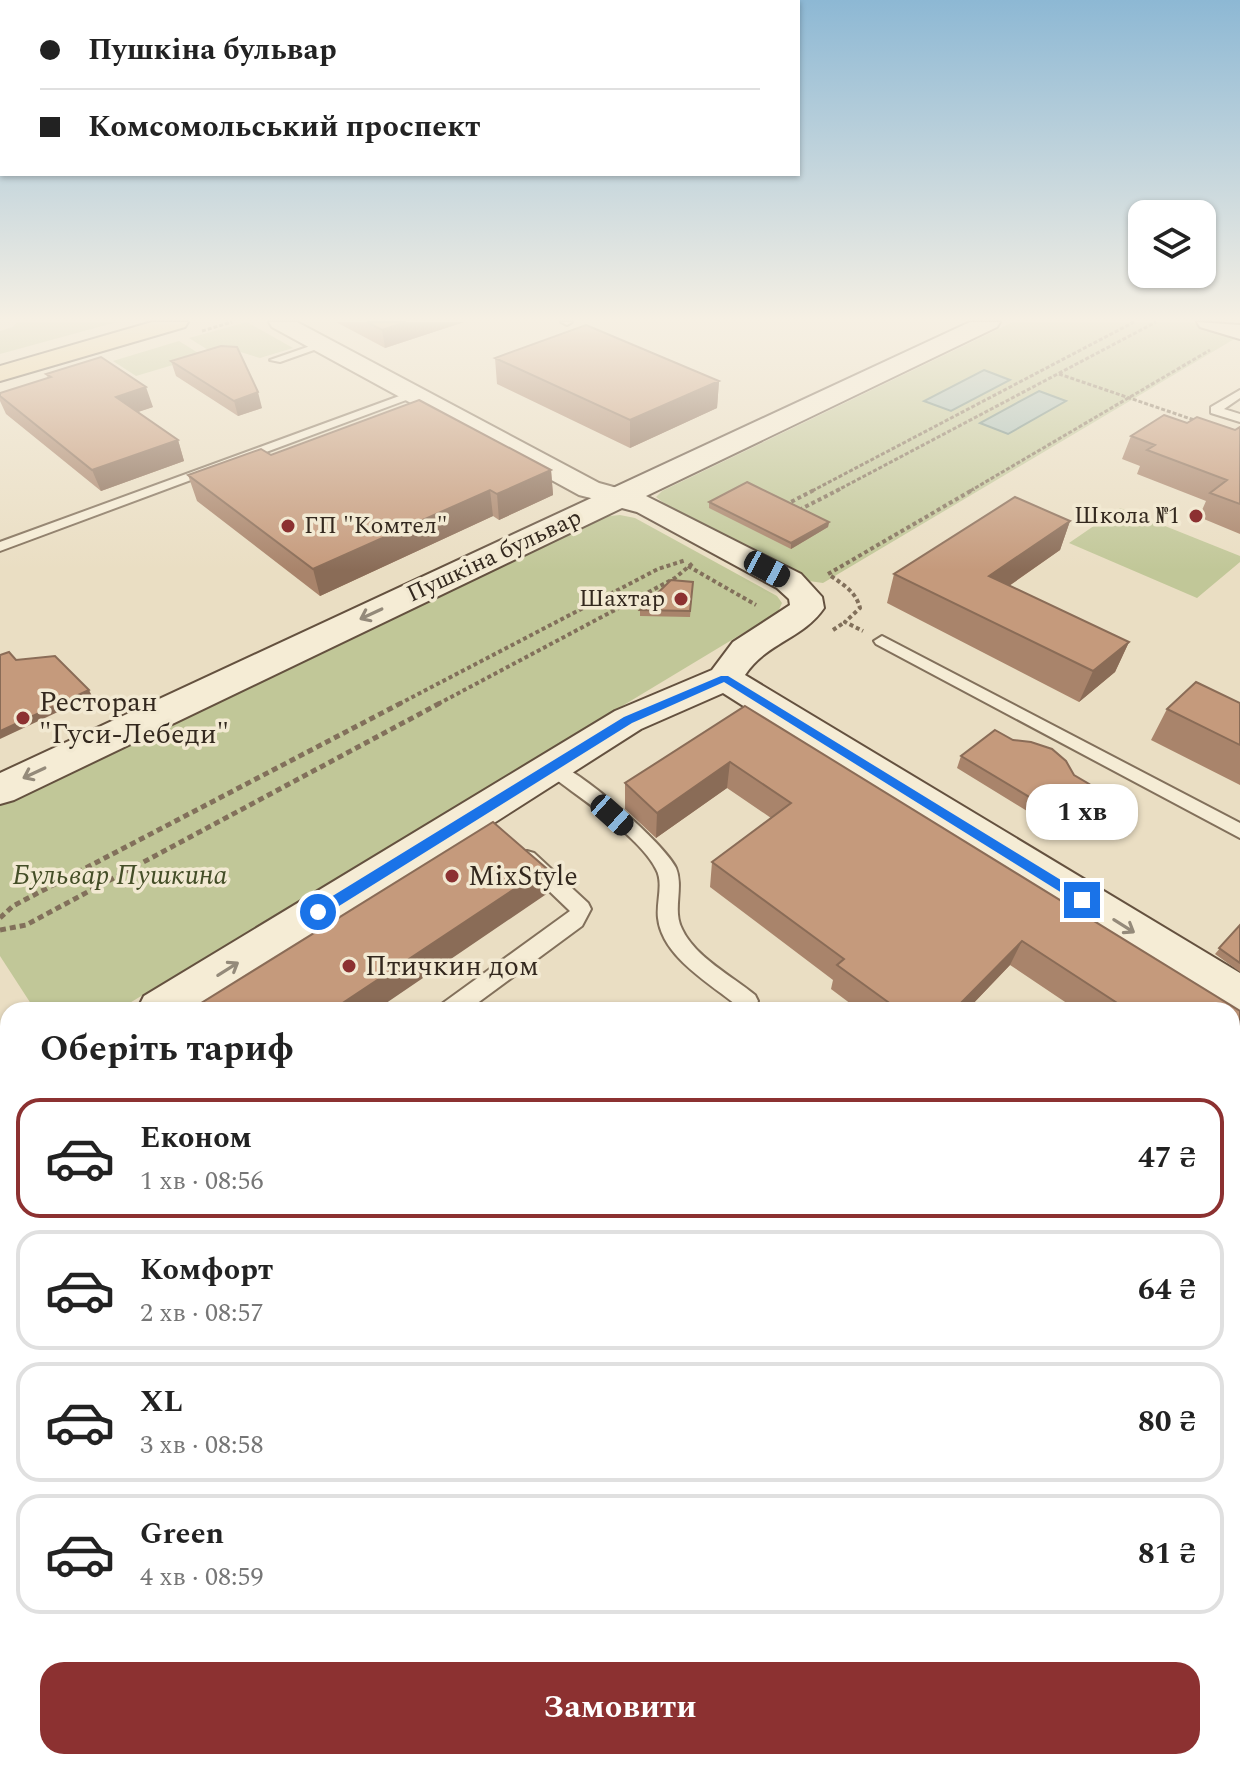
<!DOCTYPE html>
<html lang="uk">
<head>
<meta charset="utf-8">
<style>
	body { margin:0; font-family:Spectral,serif; background:#f2f2f2; color:#222; height:100vh; display:flex; flex-direction:column; font-size:30px; white-space:nowrap }
	* { box-sizing:border-box; margin:0 }
	p { font-size:26px; color:#767676 }
	.icon { flex:none; width:44px; height:44px; fill:none; stroke:currentColor; stroke-width:2; stroke-linecap:round; stroke-linejoin:round }
	.map { position:relative; flex:1; overflow:hidden }
	.details { position:absolute; left:0px; top:1002px; width:1240px; height:768px; display:flex; flex-direction:column; background:#fff; border-radius:24px 24px 0 0; box-shadow:0 2px 6px #0004 }
	.details>* { flex:none }
	.hud { position:absolute; left:0px; top:0px; width:800px; height:176px; box-shadow:0 2px 6px #0004; display:grid; align-content:center; height:176px; padding:0 40px; background:#fff }
	.controls { position:absolute; left:1128px; top:200px; display:grid; gap:16px }
	.controls a { display:grid; place-items:center; width:88px; height:88px; border-radius:16px; background:#fff; box-shadow:0 2px 6px #0004; font-size:40px }
	.end { position:absolute; width:36px; height:36px; margin:-18px; border:10px solid #1a73e8; background:#fff; box-shadow:0 0 0 4px #fff }
	.from { border-radius:50% }
	.bubble { position:absolute; height:56px; border-radius:24px; background:#fff; box-shadow:0 2px 6px #0004; font-size:26px; font-weight:700; line-height:56px; text-align:center }
	.car { position:absolute; width:24px; height:48px; margin:-24px -12px; border-radius:10px; box-shadow:0 0 6px 2px #0007; background:linear-gradient(#222 24%,#8ab4d8 0 40%,#222 0 76%,#8ab4d8 0 86%,#222 0) }
	.hud b { display:flex; align-items:center; gap:28px; height:76px; font-size:30px }
	.hud b+b { border-top:2px solid #e0e0e0 }
	.hud i { width:20px; height:20px; background:#222 }
	ul { padding:0; list-style:none }
	li { display:flex; align-items:center; gap:24px; height:120px; margin:0 16px 12px; padding:0 24px; border:4px solid #e0e0e0; border-radius:24px }
	li div { flex:1 }
	li b { display:block; font-size:30px }
	li em { font-style:normal; font-weight:700 }
	li.active { border-color:#8c3131 }
	li>.icon { width:72px; height:72px; stroke-width:1.5 }
	h2 { padding:0 40px; font-size:36px; line-height:96px }
	.cta { display:flex; gap:16px; margin-top:auto; padding:16px 40px }
	.cta a { flex:1; height:92px; border-radius:24px; background:#8c3131; color:#fff; font-size:32px; font-weight:700; line-height:92px; text-align:center }
	.map>svg:first-child { display:block }
	.green { fill:#c1c798 }
	.water { fill:#a5bdb6; stroke:#6d8a83; stroke-width:2 }
	.lines { fill:none; stroke-linecap:round; stroke-linejoin:round }
	.lane-casing { stroke:#82705b; stroke-width:4 }
	.street-casing { stroke:#82705b; stroke-width:4 }
	.secondary-casing { stroke:#64513f; stroke-width:4 }
	.primary-casing { stroke:#503f2f; stroke-width:4 }
	.path-far3 { stroke:#82705b; stroke-width:3; stroke-dasharray:4 2; stroke-linecap:butt }
	.path-far2 { stroke:#82705b; stroke-width:4; stroke-dasharray:4 3; stroke-linecap:butt }
	.path-far1 { stroke:#82705b; stroke-width:5; stroke-dasharray:6 4; stroke-linecap:butt }
	.path { stroke:#82705b; stroke-width:8; stroke-dasharray:9 6; stroke-linecap:butt }
	.lane { fill:#f5ecd5; fill-rule:evenodd }
	.street { fill:#f5ecd5; fill-rule:evenodd }
	.secondary { fill:#f5ecd5; fill-rule:evenodd }
	.primary { fill:#ead29e; fill-rule:evenodd }
	.wall { fill:#a9846b }
	.shaded-wall { fill:#8a6c57 }
	.building { fill:#c59a7c; stroke:#8a6c57; stroke-width:2 }
	.oneway { stroke:#948a7a }
	.route { fill:#1a73e8 }
	.poi-dot { fill:#8c3131; stroke:#f2e9d2; stroke-width:3 }
	.labels { text-anchor:middle; dominant-baseline:central; stroke-width:7; stroke-linejoin:round; paint-order:stroke }
	.far-poi-label { font-size:24px; fill:#33281e; stroke:#f2e9d2; text-anchor:end }
	.far-street-label { font-size:24px; fill:#33281e; stroke:#f2e9d2 }
	.poi-label { font-size:28px; fill:#33281e; stroke:#f2e9d2; text-anchor:start }
	.park-label { font-size:28px; font-style:italic; fill:#444e27; stroke:#f2e9d2 }
</style>
</head>
<body>
<div class="map">
<svg width="1240" height="1770" viewBox="0 0 1240 1770">
	<rect width="100%" height="100%" fill="#eadec3"/>
	<path class="green" d="M17,322H117L0,354V331L13,327Z
		M247,322L293,348L260,358L234,350L213,353L189,338Z
		M1013,322H1191L1236,338L823,583L809,581L669,507L656,497L662,491Z
		M179,341L203,356L136,376L113,361Z
		M1120,508L1240,556V562L1197,598L1069,543Z
		M620,515L635,518L777,596L782,603L778,612L118,1010H35L0,956V804L600,517Z"/>
	<path class="water" d="M984,370L1010,380L951,411L924,401Z
		M1039,391L1066,401L1008,434L980,423Z"/>
	<g class="lines">
		<g class="lane-casing">
			<path id="lane" d="M561,322H572L567,325Z
				M319,343L328,345L280,362L270,360Z
				M1240,390V398L1224,409L1240,414V422L1211,413V407Z
				M413,391L419,394L417,396L0,551V542Z
				M882,636L1240,823V838L876,644L874,641Z
				M551,761C578,768 664,843 676,868C684,888 672,910 682,929C695,957 732,976 755,995L758,1001L755,1007L747,1010L739,1007C711,984 662,957 658,918C656,902 664,883 656,869C639,835 575,795 545,771L542,767L545,763Z
				M527,851L534,853L588,903L591,909L582,926L468,1010H440L443,1003L570,911L520,863L517,858L520,853Z"/>
		</g>
		<g class="street-casing">
			<path id="street" d="M269,322H297L599,483L628,491L632,497L628,503L618,505L579,495L272,327Z"/>
		</g>
		<g class="secondary-casing">
			<path id="secondary" d="M970,322H1000L997,327L646,496L801,574L822,597L824,608C803,639 767,642 745,675L1240,973V1017L1232,1014V1010H1221L723,693L641,729L201,1010H137L144,996L615,711L712,670L733,642L790,605L789,599L777,588L637,512L622,508L14,800L0,804V773Z
				M1197,322L1240,325V339L1200,327Z
				M8,1081V1130L0,1133V1084Z"/>
		</g>
		<g class="primary-casing">
			<path id="primary" d="M152,322H188L185,327L0,381V366Z
				M1240,1226V1293L1232,1296V1230Z
				M870,1762H949L945,1770H866Z"/>
		</g>
		<path class="path-far3" d="M202,331L232,322
			M1059,374L1197,421
			M812,491L1134,322
			M836,491L1156,322
			M970,491L1210,350"/>
		<path class="path-far2" d="M785,505L816,489
			M799,510L840,489
			M688,566L756,605
			M828,574L974,489
			M831,576C844,585 856,592 860,608L845,622L863,631
			M833,630L845,622
			M399,704L658,569L686,560
			M438,704L675,578L694,562"/>
		<path class="path-far1" d="M0,918L13,906L403,702
			M0,930L26,925L442,702"/>
		<path class="path" d="M1232,1528L1240,1514
			M1095,1770L1099,1762"/>
		<use href="#lane" class="lane"/>
		<use href="#street" class="street"/>
		<use href="#secondary" class="secondary"/>
		<use href="#primary" class="primary"/>
	</g>
	<path class="wall" d="M336,322H464L385,348Z
		M495,358L719,381L717,408L630,448L497,384Z
		M171,361L262,408L238,416L176,376Z
		M46,374L153,407L138,412L178,440L184,461L101,491L6,414L0,401V393L48,378Z
		M1187,423L1235,430L1240,427V534L1199,517L1206,501L1137,474L1140,466L1122,459L1131,436Z
		M271,455L551,470L553,495L499,520L493,516L320,596L197,501L188,475Z
		M709,502L829,522L828,527L791,549L709,508Z
		M1070,521L1060,550L1009,586L1129,642L1115,672L1079,702L887,603L894,574Z
		M693,582L690,617L640,616V610Z
		M1240,703V785L1151,740L1167,709Z
		M745,706L1232,1010H1077L1010,965L967,1010H859L831,989L833,980L710,887L712,862L771,818L727,788L656,838L625,809V783Z
		M961,756L1084,796L1050,825L957,768Z
		M1240,925V972L1215,954Z
		M1124,1762H1232L1240,1770H1119Z"/>
	<path class="shaded-wall" d="M406,322H464L385,348L382,330Z
		M719,381L717,408L630,448V420Z
		M146,387L153,407L123,417L116,397Z
		M258,392L262,408L238,416L234,401Z
		M178,440L184,461L101,491L92,470Z
		M551,470L553,495L499,520L497,494Z
		M490,490L493,516L320,596L313,569Z
		M1070,521L1060,550L980,606L989,576Z
		M829,522L828,527L791,549V543Z
		M1129,642L1115,672L1079,702L1093,671Z
		M89,690L92,696L0,739V731Z
		M730,762L727,788L656,838L657,813Z
		M1089,784L1084,796L1050,825L1056,813Z
		M546,868L548,893L376,1010H332Z
		M1022,941L1010,965L967,1010H954Z
		M369,1762H381L386,1770H374Z"/>
	<path class="building" d="M367,322H406L382,330Z
		M586,325L719,381L630,420L495,358Z
		M221,346L237,347L258,392L234,401L171,361Z
		M101,357L146,387L116,397L178,440L92,470L0,396V393L51,377L46,374Z
		M419,400L551,470L497,494L490,490L313,569L188,475L261,449L271,455Z
		M1164,415L1187,423L1197,417L1235,430L1240,427V504L1210,493L1227,480L1147,450L1155,445L1131,436Z
		M747,482L829,522L791,543L709,502Z
		M1015,497L1070,521L989,576L1129,642L1093,671L894,574Z
		M671,580L693,582L690,611L640,610Z
		M9,652L16,660L55,656L89,690L0,731V655Z
		M1196,682L1240,703V745L1167,709Z
		M745,706L1240,1011V1038L1232,1049V1010H1128L1022,941L954,1010H899L837,965L844,959L712,862L791,803L730,762L657,813L625,783Z
		M995,730L1013,740L1031,742L1052,749L1066,761L1074,775L1089,784L1056,813L961,756Z
		M493,822L546,868L332,1010H190Z
		M1240,925V963L1219,948Z
		M8,1175V1413L0,1397V1180Z
		M1232,1754L1240,1762V1770H1142L1146,1762H1232Z
		M183,1762H369L374,1770H187Z
		M482,1762H686L680,1770H475Z"/>
	<defs><path id="oneway-shaft" d="M-6 0H5M1.5-3L5.5 0L1.5 3" fill="none" stroke-width="1.6" stroke-linecap="round" stroke-linejoin="round" transform="scale(2)"/></defs>
	<g class="oneway">
		<use href="#oneway-shaft" transform="translate(371 614) rotate(155)"/>
		<use href="#oneway-shaft" transform="translate(34 773) rotate(155)"/>
		<use href="#oneway-shaft" transform="translate(1124 926) rotate(32)"/>
		<use href="#oneway-shaft" transform="translate(228 969) rotate(-32)"/>
	</g>
	<linearGradient id="sky" x2="0" y2="1"><stop stop-color="#8db8d4"/><stop offset="0.56" stop-color="#f6f0e4"/><stop offset="1" stop-color="#f6f0e4" stop-opacity="0"/></linearGradient>
	<rect width="1240" height="570" fill="url(#sky)"/>
	<path class="route" d="M721,676H728L1087,896V903H1078L724,682L632,723L323,916H313V908L624,717Z"/>
	<g class="poi-dot">
		<circle cx="1196" cy="516" r="8"/>
		<circle cx="288" cy="526" r="8"/>
		<circle cx="681" cy="599" r="8"/>
		<circle cx="23" cy="718" r="8"/>
		<circle cx="452" cy="876" r="8"/>
		<circle cx="349" cy="966" r="8"/>
	</g>
	<g class="labels">
		<g class="far-poi-label">
			<text x="1180" y="516">Школа №1</text>
			<text x="304" y="526" text-anchor="start">ГП "Комтел"</text>
			<text x="665" y="599">Шахтар</text>
		</g>
		<g class="far-street-label">
			<text transform="translate(494 556) rotate(-25)">Пушкіна бульвар</text>
		</g>
		<g class="poi-label">
			<text x="39" y="702">Ресторан<tspan x="39" dy="32">"Гуси-Лебеди"</tspan></text>
			<text x="468" y="876">MixStyle</text>
			<text x="365" y="966">Птичкин дом</text>
		</g>
		<g class="park-label">
			<text x="120" y="875">Бульвар Пушкина</text>
		</g>
	</g>
</svg>
<div class="controls">
<a><svg class="icon" aria-label="layers" viewBox="0 0 24 24"><path d="M12 4l9 5-9 5-9-5zM3 14l9 5 9-5"/></svg></a>
</div>
<i class="end from" style="left:318px;top:912px"></i>
<i class="end" style="left:1082px;top:900px"></i>
<div class="bubble" style="left:1026px;top:784px;width:112px">1 хв</div>
<i class="car" style="left:767px;top:569px;rotate:118deg"></i>
<i class="car" style="left:612px;top:815px;rotate:132deg"></i>
<div class="hud">
<b><i class="from"></i>Пушкіна бульвар</b>
<b><i></i>Комсомольський проспект</b>
</div>
<section class="details">
<h2>Оберіть тариф</h2>
<ul>
<li class="active"><svg class="icon" aria-label="car" viewBox="0 0 24 24"><path d="M5 17H2v-5l4-1 3-4h7l3 4 3 1v5h-3M9 17h6M6 11h13"/><circle cx="7" cy="17" r="2"/><circle cx="17" cy="17" r="2"/></svg><div><b>Економ</b><p>1 хв · 08:56</p></div><em>47 ₴</em></li>
<li><svg class="icon" aria-label="car" viewBox="0 0 24 24"><path d="M5 17H2v-5l4-1 3-4h7l3 4 3 1v5h-3M9 17h6M6 11h13"/><circle cx="7" cy="17" r="2"/><circle cx="17" cy="17" r="2"/></svg><div><b>Комфорт</b><p>2 хв · 08:57</p></div><em>64 ₴</em></li>
<li><svg class="icon" aria-label="car" viewBox="0 0 24 24"><path d="M5 17H2v-5l4-1 3-4h7l3 4 3 1v5h-3M9 17h6M6 11h13"/><circle cx="7" cy="17" r="2"/><circle cx="17" cy="17" r="2"/></svg><div><b>XL</b><p>3 хв · 08:58</p></div><em>80 ₴</em></li>
<li><svg class="icon" aria-label="car" viewBox="0 0 24 24"><path d="M5 17H2v-5l4-1 3-4h7l3 4 3 1v5h-3M9 17h6M6 11h13"/><circle cx="7" cy="17" r="2"/><circle cx="17" cy="17" r="2"/></svg><div><b>Green</b><p>4 хв · 08:59</p></div><em>81 ₴</em></li>
</ul>
<div class="cta"><a>Замовити</a></div>
</section>
</div>
</body>
</html>
